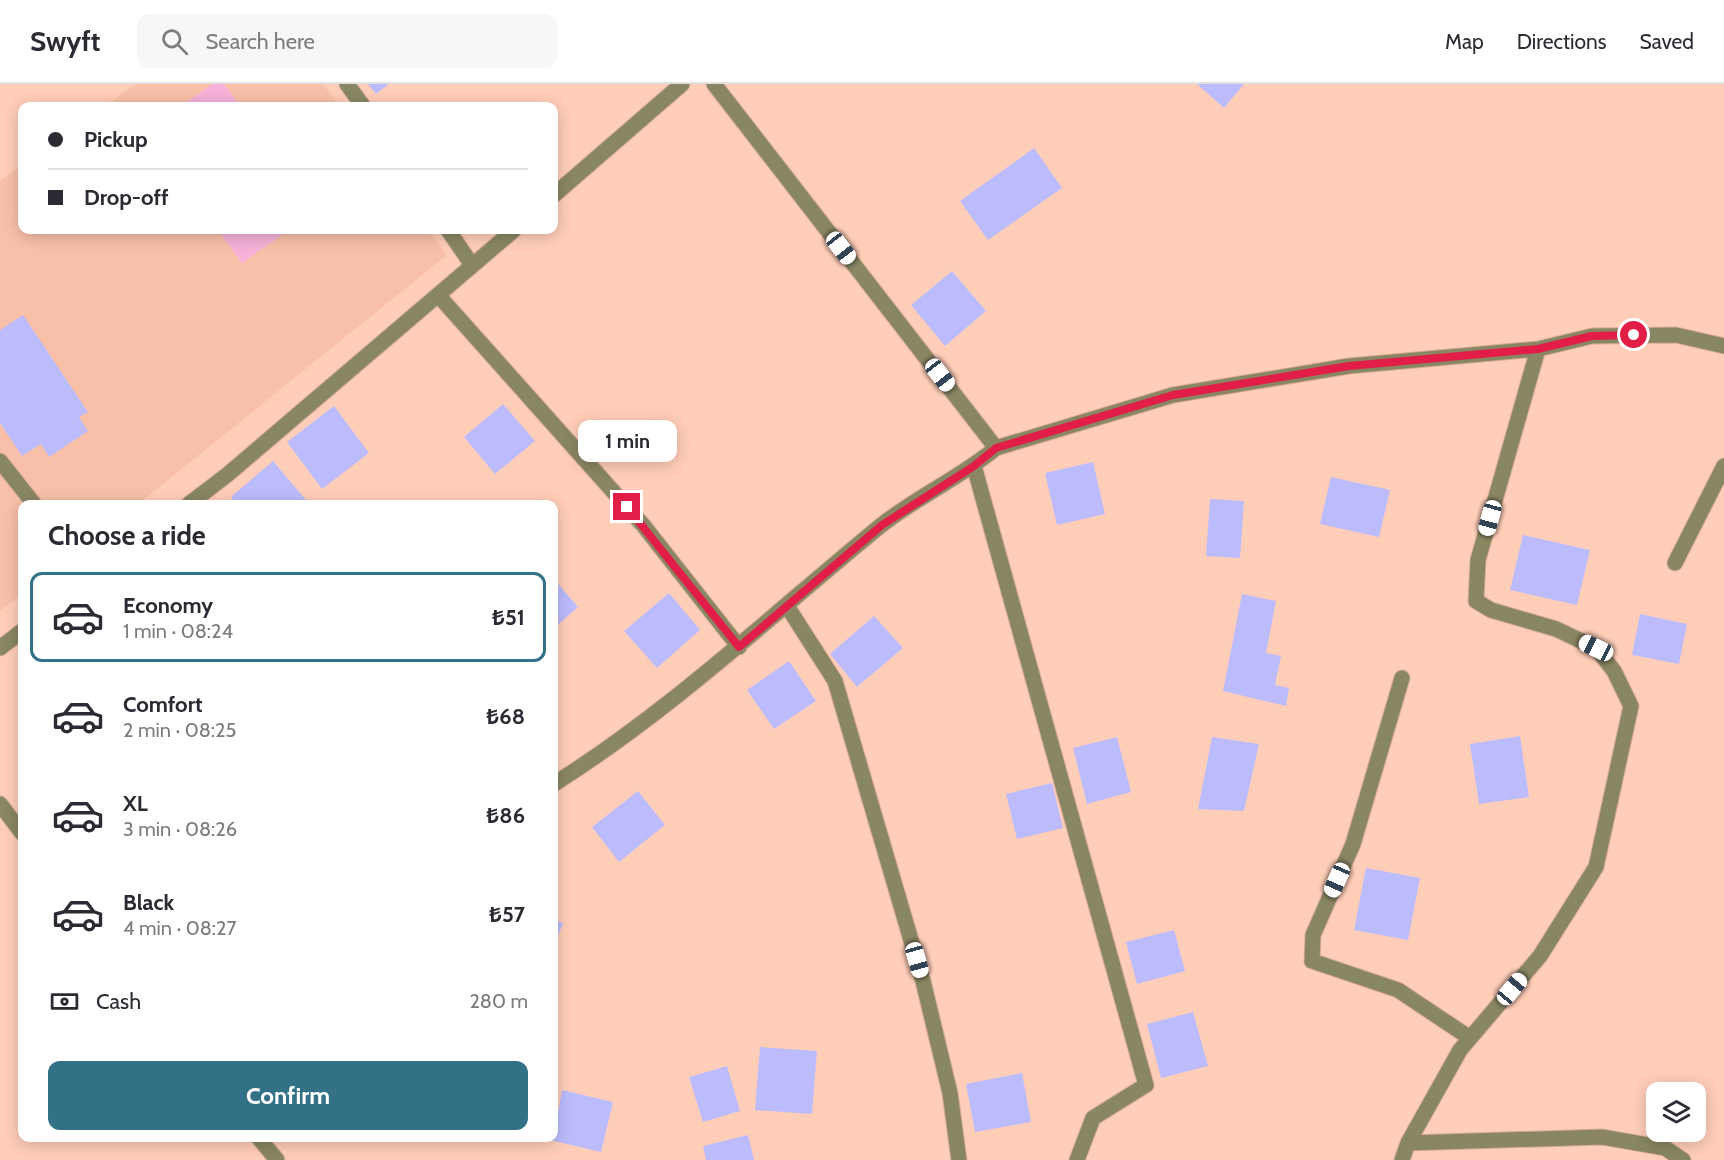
<!DOCTYPE html>
<html lang="en">
<head>
<meta charset="utf-8">
<style>
	body { margin:0; font-family:Cabin,sans-serif; background:#f7f7f7; color:#2b2b33; height:100vh; display:flex; flex-direction:column; font-size:22px; white-space:nowrap }
	* { box-sizing:border-box; margin:0 }
	p { font-size:20px; color:#7c7c81 }
	.icon { flex:none; width:33px; height:33px; fill:none; stroke:currentColor; stroke-width:2; stroke-linecap:round; stroke-linejoin:round }
	.map { position:relative; flex:1; overflow:hidden }
	.side { position:absolute; left:18px; top:416px; width:540px; height:642px; display:flex; flex-direction:column; background:#fff; border-radius:12px; box-shadow:0 3px 15px #0003 }
	.side>* { flex:none }
	.hud { position:absolute; left:18px; top:18px; width:540px; height:132px; border-radius:12px; box-shadow:0 3px 15px #0003; display:grid; align-content:center; height:132px; padding:0 30px; background:#fff }
	.fabs { position:absolute; left:1646px; top:998px; display:grid; gap:12px }
	.fabs a { display:grid; place-items:center; width:60px; height:60px; border-radius:12px; background:#fff; box-shadow:0 3px 15px #0003; font-size:30px }
	.end { position:absolute; width:27px; height:27px; margin:-14px; border:8px solid #e11d48; background:#fff; box-shadow:0 0 0 3px #fff }
	.from { border-radius:50% }
	.bubble { position:absolute; height:42px; border-radius:12px; background:#fff; box-shadow:0 3px 15px #0003; font-size:20px; font-weight:700; line-height:42px; text-align:center }
	.car { position:absolute; width:18px; height:36px; margin:-18px -9px; border-radius:8px; box-shadow:0 0 4px 2px #0007; background:linear-gradient(#fff 24%,#345 0 40%,#fff 0 76%,#345 0 86%,#fff 0) }
	.hud b { display:flex; align-items:center; gap:21px; height:57px; font-size:22px }
	.hud b+b { border-top:2px solid #e1e1e2 }
	.hud i { width:15px; height:15px; background:#2b2b33 }
	ul { padding:0; list-style:none }
	li { display:flex; align-items:center; gap:18px; height:90px; margin:0 12px 9px; padding:0 18px; border:3px solid transparent; border-radius:12px }
	li div { flex:1 }
	li b { display:block; font-size:22px }
	li em { font-style:normal; font-weight:700 }
	li.current { border-color:#337187 }
	li>.icon { width:54px; height:54px; stroke-width:1.5 }
	h2 { padding:0 30px; font-size:27px; line-height:72px }
	.pay { display:flex; align-items:center; gap:15px; height:66px; padding:0 30px; font-size:22px }
	.pay p { margin-inline-start:auto }
	.action { display:flex; gap:12px; margin-top:auto; padding:12px 30px }
	.action a { flex:1; height:69px; border-radius:12px; background:#337187; color:#fff; font-size:24px; font-weight:700; line-height:69px; text-align:center }
	header { display:flex; align-items:center; gap:36px; box-sizing:border-box; height:84px; padding:0 30px; background:#fff; border-bottom:2px solid #e1e1e2 }
	header strong { font-size:28px }
	nav { display:flex; gap:33px; margin-inline-start:auto; font-size:21px }
	.search { width:420px; height:54px; background:#f7f7f7; display:flex; align-items:center; gap:15px; box-sizing:border-box; padding:0 21px; border-radius:12px; color:#7c7c81; font-size:22px }
	.map>svg:first-child { display:block }
	.built { fill:#f8c0a8 }
	.green { fill:#f6b1d8 }
	.building { fill:#bcbcfc }
	.lines { fill:none; stroke-linecap:round; stroke-linejoin:round }
	.minor-casing { stroke:#d6ab99; stroke-width:17 }
	.minor { stroke:#898663; stroke-width:15 }
	.route { stroke:#e11d48; stroke-width:8 }
</style>
</head>
<body>
<header>
<strong>Swyft</strong>
<div class="search"><svg class="icon" aria-label="search" viewBox="0 0 24 24"><circle cx="10" cy="10" r="6"/><path d="M15 15l6 6"/></svg>Search here</div>
<nav><a>Map</a><a>Directions</a><a>Saved</a></nav>
</header>
<div class="map">
<svg width="1724" height="1076" viewBox="0 0 1724 1076">
	<rect width="100%" height="100%" fill="#ffceb9"/>
	<path class="built" d="M136,0H323L340,22H105Z
		M22,81V146H428L447,171L138,420H22V510L0,527V97Z"/>
	<path class="green" d="M213,0H224L240,22H181Z
		M218,146H289L242,179Z"/>
	<path class="building" d="M368,0H389L376,10Z
		M1197,0H1244L1224,24Z
		M1034,64L1062,104L988,156L960,117Z
		M952,187L986,227L945,262L911,221Z
		M23,231L88,328L79,333L88,347L49,373L41,360L22,372L0,339V246Z
		M503,320L535,357L495,390L464,353Z
		M334,322L369,369L322,405L287,358Z
		M273,377L306,416L302,420H237L231,413Z
		M1093,378L1105,430L1057,441L1045,389Z
		M1331,393L1390,406L1379,453L1320,440Z
		M1210,415L1244,417L1240,474L1206,472Z
		M1523,451L1590,466L1577,521L1510,506Z
		M554,495L578,523L554,544Z
		M669,509L700,546L657,584L624,547Z
		M1242,510L1276,517L1266,569L1281,572L1275,601L1289,604L1286,622L1223,607Z
		M1640,530L1687,540L1679,580L1632,571Z
		M874,532L903,564L857,603L830,570Z
		M789,577L816,617L774,645L747,606Z
		M1520,652L1529,713L1479,720L1470,660Z
		M1117,653L1131,708L1087,720L1073,664Z
		M1212,653L1259,660L1244,727L1198,725Z
		M1052,699L1063,744L1017,755L1006,710Z
		M638,707L665,741L619,778L592,743Z
		M1366,784L1420,794L1408,856L1354,846Z
		M554,836L563,839L554,862Z
		M1174,846L1185,887L1137,900L1126,858Z
		M1193,928L1208,982L1161,994L1147,940Z
		M760,963L817,967L812,1030L755,1026Z
		M727,982L740,1027L703,1038L689,993Z
		M1022,989L1031,1038L975,1048L966,1000Z
		M562,1006L613,1018L601,1068L550,1056L554,1053Z
		M748,1051L754,1076H706L703,1062Z"/>
	<g class="lines">
		<g class="minor-casing">
			<path id="minor" d="M347,0L363,22
				M714,0L996,364
				M554,111L682,0
				M448,146L472,181
				M438,211L643,441L739,563
				M0,377L34,420
				M974,382L1146,1001L1093,1034L1077,1076
				M189,420L227,391L514,146
				M1675,479L1724,382
				M787,522L835,597L923,897L950,1009L959,1076
				M0,564L22,547
				M1402,594L1353,760L1313,851L1312,877L1398,906L1470,954
				M554,700C671,626 772,531 879,443C916,413 960,394 996,364L1173,311L1349,282L1538,265L1592,252L1676,251L1724,262
				M0,720L22,749
				M258,1053L277,1076
				M1408,1059L1602,1053L1665,1064L1683,1076
				M1402,1076L1408,1059L1460,966L1540,872L1596,783L1631,622L1614,587L1596,564L1556,545L1491,526L1476,517L1478,476L1538,265"/>
		</g>
		<use href="#minor" class="minor"/>
	</g>
	<g class="lines">
		<path class="route" d="M627,423L739,563L882,441L974,382L996,364L1173,311L1349,282L1538,265L1592,252L1634,251"/>
	</g>
</svg>
<div class="fabs">
<a><svg class="icon" aria-label="layers" viewBox="0 0 24 24"><path d="M12 4l9 5-9 5-9-5zM3 14l9 5 9-5"/></svg></a>
</div>
<i class="end from" style="left:1634px;top:251px"></i>
<i class="end" style="left:627px;top:423px"></i>
<div class="bubble" style="left:578px;top:336px;width:99px">1 min</div>
<i class="car" style="left:841px;top:164px;rotate:142deg"></i>
<i class="car" style="left:940px;top:291px;rotate:142deg"></i>
<i class="car" style="left:1490px;top:434px;rotate:195deg"></i>
<i class="car" style="left:1596px;top:564px;rotate:296deg"></i>
<i class="car" style="left:1337px;top:796px;rotate:204deg"></i>
<i class="car" style="left:917px;top:876px;rotate:164deg"></i>
<i class="car" style="left:1512px;top:905px;rotate:40deg"></i>
<div class="hud">
<b><i class="from"></i>Pickup</b>
<b><i></i>Drop-off</b>
</div>
<section class="side">
<h2>Choose a ride</h2>
<ul>
<li class="current"><svg class="icon" aria-label="car" viewBox="0 0 24 24"><path d="M5 17H2v-5l4-1 3-4h7l3 4 3 1v5h-3M9 17h6M6 11h13"/><circle cx="7" cy="17" r="2"/><circle cx="17" cy="17" r="2"/></svg><div><b>Economy</b><p>1 min · 08:24</p></div><em>₺51</em></li>
<li><svg class="icon" aria-label="car" viewBox="0 0 24 24"><path d="M5 17H2v-5l4-1 3-4h7l3 4 3 1v5h-3M9 17h6M6 11h13"/><circle cx="7" cy="17" r="2"/><circle cx="17" cy="17" r="2"/></svg><div><b>Comfort</b><p>2 min · 08:25</p></div><em>₺68</em></li>
<li><svg class="icon" aria-label="car" viewBox="0 0 24 24"><path d="M5 17H2v-5l4-1 3-4h7l3 4 3 1v5h-3M9 17h6M6 11h13"/><circle cx="7" cy="17" r="2"/><circle cx="17" cy="17" r="2"/></svg><div><b>XL</b><p>3 min · 08:26</p></div><em>₺86</em></li>
<li><svg class="icon" aria-label="car" viewBox="0 0 24 24"><path d="M5 17H2v-5l4-1 3-4h7l3 4 3 1v5h-3M9 17h6M6 11h13"/><circle cx="7" cy="17" r="2"/><circle cx="17" cy="17" r="2"/></svg><div><b>Black</b><p>4 min · 08:27</p></div><em>₺57</em></li>
</ul>
<div class="pay"><svg class="icon" aria-label="cash" viewBox="0 0 24 24"><path d="M3 7h18v10H3z"/><circle cx="12" cy="12" r="2"/></svg>Cash<p>280 m</p></div>
<div class="action"><a>Confirm</a></div>
</section>
</div>
</body>
</html>
